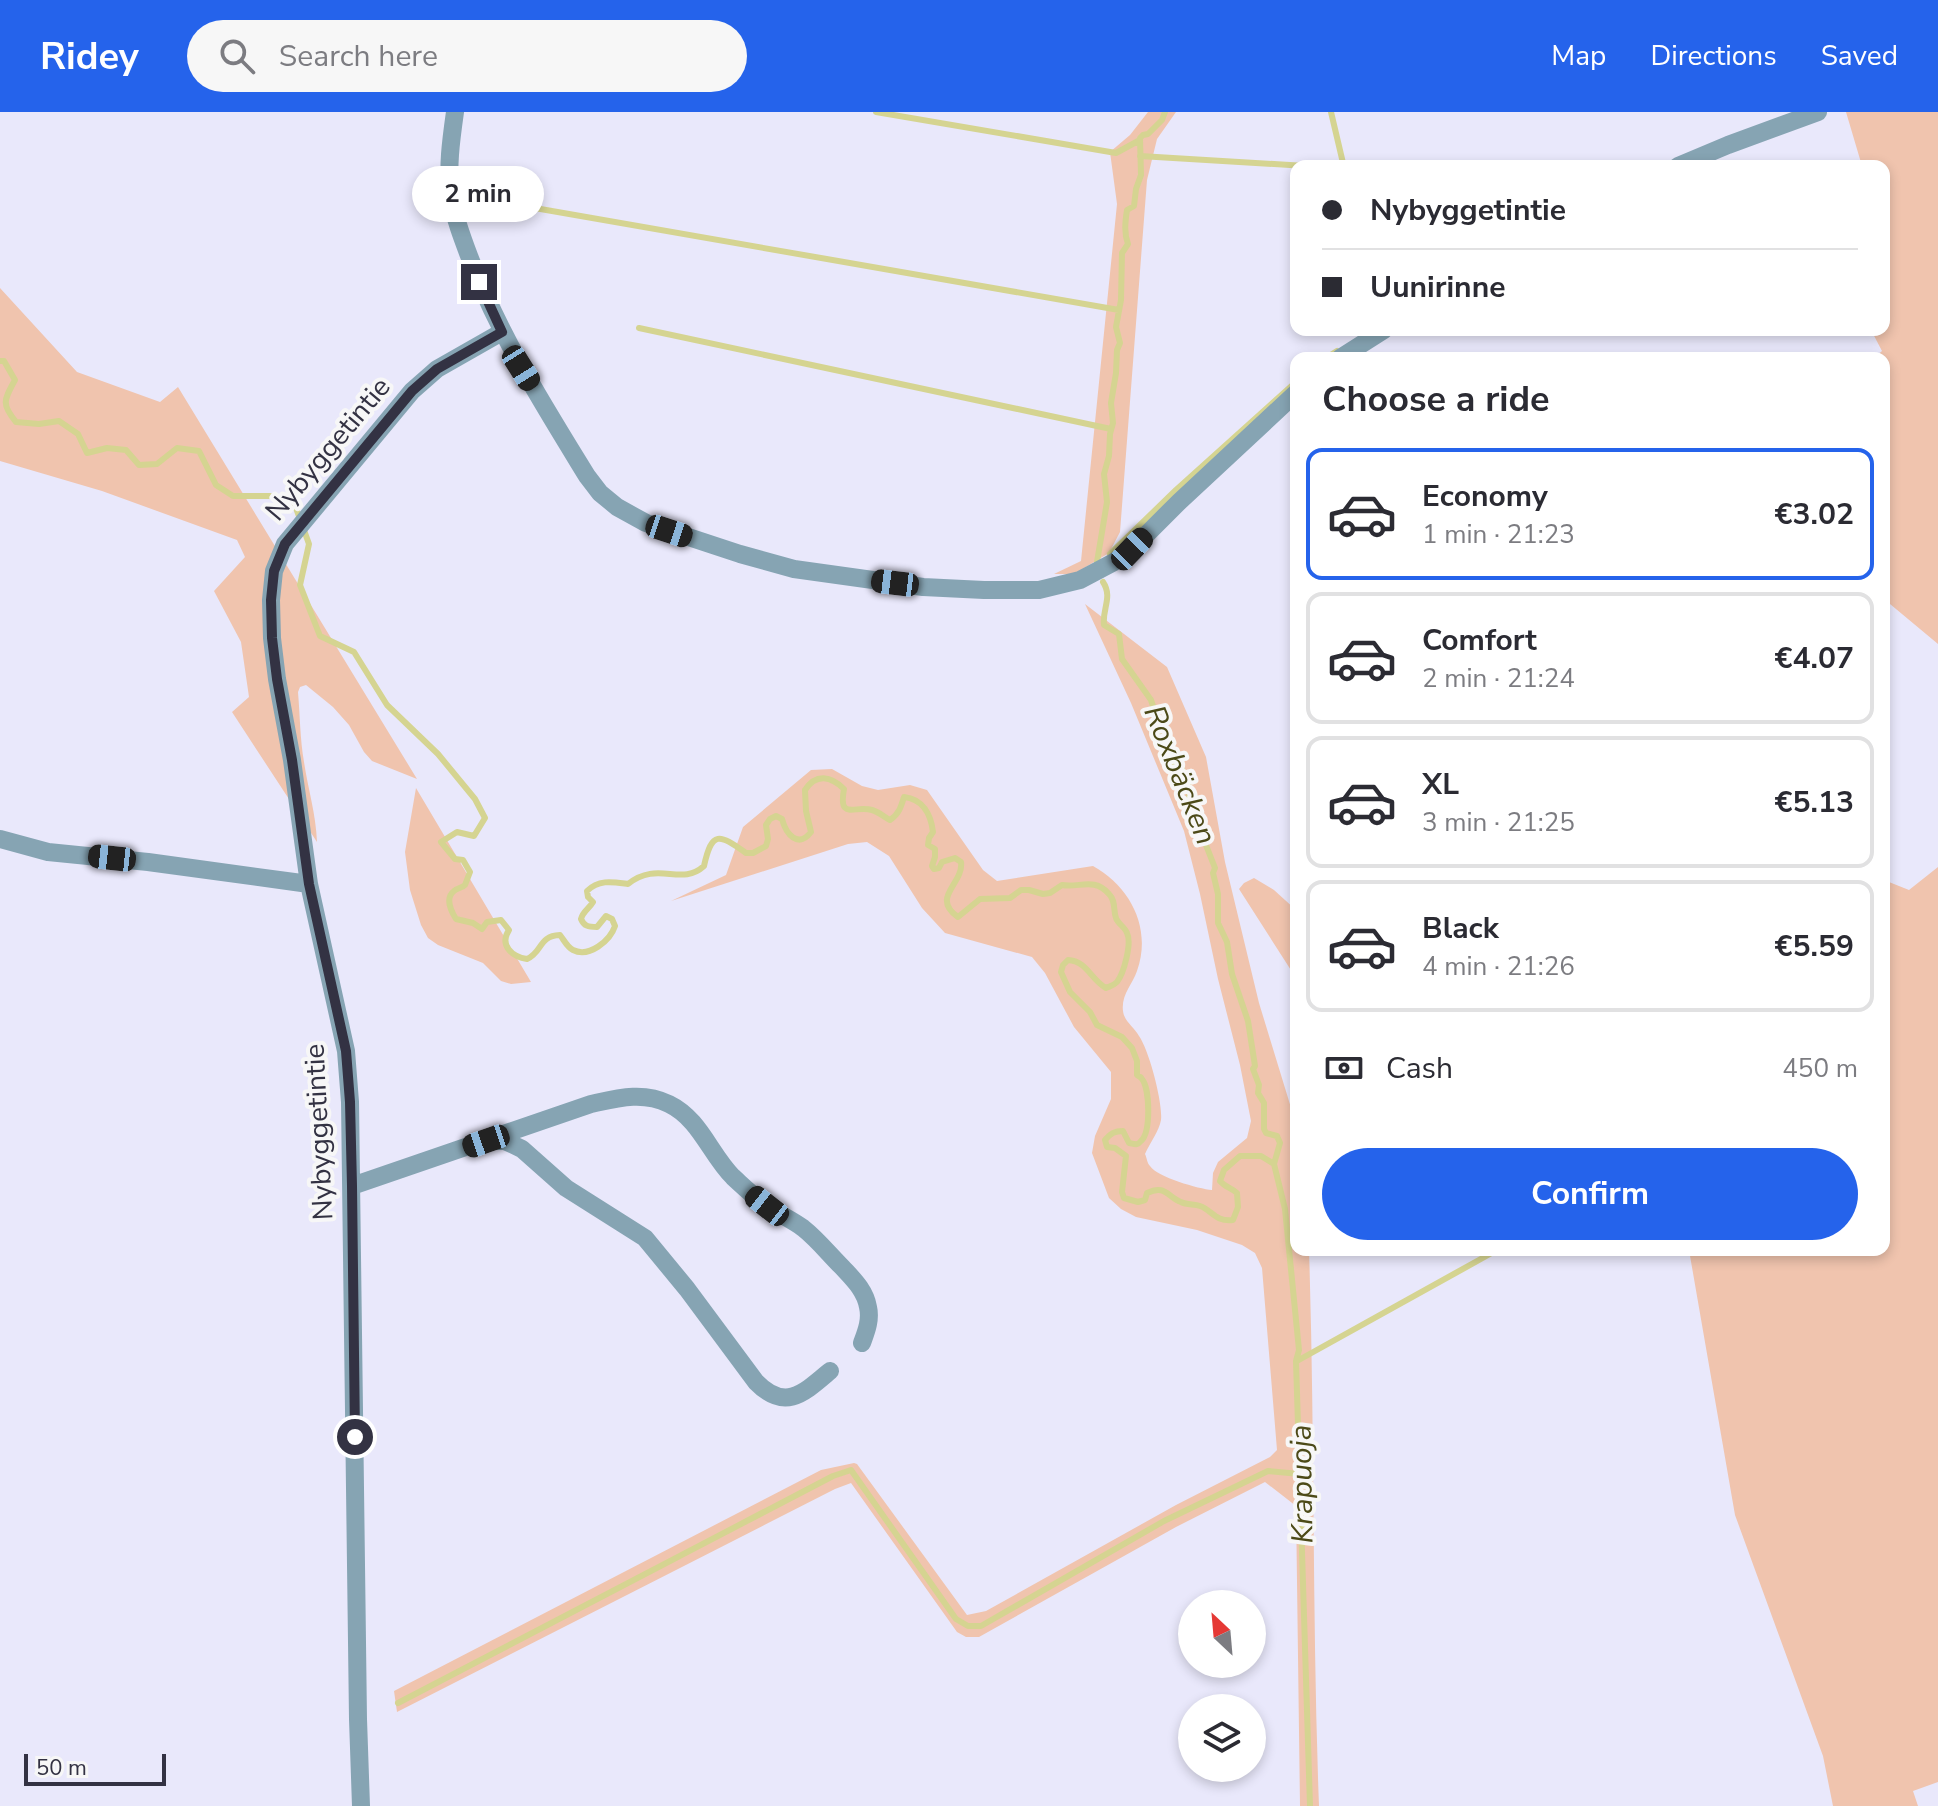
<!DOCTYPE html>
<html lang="en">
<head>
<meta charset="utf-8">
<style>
	body { margin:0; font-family:"Nunito Sans",sans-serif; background:#f7f7f7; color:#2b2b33; height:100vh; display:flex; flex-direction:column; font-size:30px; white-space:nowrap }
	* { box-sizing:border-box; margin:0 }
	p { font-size:26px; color:#7c7c81 }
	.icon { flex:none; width:44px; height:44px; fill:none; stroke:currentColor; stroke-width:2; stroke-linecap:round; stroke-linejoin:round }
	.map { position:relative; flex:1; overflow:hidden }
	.drawer { position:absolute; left:1290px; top:240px; width:600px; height:904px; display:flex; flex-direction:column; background:#fff; border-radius:16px; box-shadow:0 4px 12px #0003 }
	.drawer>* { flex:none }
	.guide { position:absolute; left:1290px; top:48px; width:600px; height:176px; border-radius:16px; box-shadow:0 4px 12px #0003; display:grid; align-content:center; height:176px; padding:0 32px; background:#fff }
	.needle { width:52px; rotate:334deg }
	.buttons { position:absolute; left:1178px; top:1478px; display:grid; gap:16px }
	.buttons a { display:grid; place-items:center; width:88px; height:88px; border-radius:50%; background:#fff; box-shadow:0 4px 12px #0003; font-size:40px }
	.scale { position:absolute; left:24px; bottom:20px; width:142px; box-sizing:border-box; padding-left:8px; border:4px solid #333243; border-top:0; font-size:22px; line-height:28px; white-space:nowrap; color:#333243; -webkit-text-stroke:6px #f7f7f7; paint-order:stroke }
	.end { position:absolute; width:36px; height:36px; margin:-18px; border:10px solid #333243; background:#fff; box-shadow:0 0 0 4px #fff }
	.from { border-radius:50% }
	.bubble { position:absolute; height:56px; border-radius:28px; background:#fff; box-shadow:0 4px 12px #0003; font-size:26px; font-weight:700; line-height:56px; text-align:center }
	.car { position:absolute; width:24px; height:48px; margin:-24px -12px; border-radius:10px; box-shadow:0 0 6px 2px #0007; background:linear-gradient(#222 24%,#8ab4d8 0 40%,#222 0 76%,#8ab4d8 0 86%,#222 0) }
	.guide b { display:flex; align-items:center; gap:28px; height:76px; font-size:30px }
	.guide b+b { border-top:2px solid #e1e1e2 }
	.guide i { width:20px; height:20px; background:#2b2b33 }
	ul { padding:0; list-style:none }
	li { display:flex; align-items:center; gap:24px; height:132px; margin:0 16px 12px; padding:0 16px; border:4px solid #e1e1e2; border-radius:16px }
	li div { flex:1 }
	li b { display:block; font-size:30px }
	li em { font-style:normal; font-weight:700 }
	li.selected { border-color:#2563eb }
	li>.icon { width:72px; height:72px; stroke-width:1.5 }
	h2 { padding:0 32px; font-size:36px; line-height:96px }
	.pay { display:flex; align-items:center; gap:20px; height:88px; padding:0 32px; font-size:30px }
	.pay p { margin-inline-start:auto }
	.action { display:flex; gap:16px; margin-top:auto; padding:16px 32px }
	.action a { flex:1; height:92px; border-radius:48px; background:#2563eb; color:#fff; font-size:32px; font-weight:700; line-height:92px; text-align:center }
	header { display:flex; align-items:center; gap:48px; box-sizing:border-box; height:112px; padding:0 40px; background:#2563eb; color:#fff }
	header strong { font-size:38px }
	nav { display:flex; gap:44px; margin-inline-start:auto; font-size:28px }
	.search { width:560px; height:72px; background:#f7f7f7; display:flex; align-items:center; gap:20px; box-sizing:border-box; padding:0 28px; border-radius:44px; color:#7c7c81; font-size:30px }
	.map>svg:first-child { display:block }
	.green { fill:#f0c4ae }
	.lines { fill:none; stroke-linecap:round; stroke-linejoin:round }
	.stream { stroke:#d5d491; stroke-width:6 }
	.minor { stroke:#86a4b3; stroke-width:18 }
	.route { stroke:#333243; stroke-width:10 }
	.labels { text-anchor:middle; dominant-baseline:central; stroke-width:8; stroke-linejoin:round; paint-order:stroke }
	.street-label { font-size:28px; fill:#333243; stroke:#f7f7f7 }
	.water-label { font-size:30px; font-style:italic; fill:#4c4a18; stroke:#f7f7f7 }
</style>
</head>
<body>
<header>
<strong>Ridey</strong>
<div class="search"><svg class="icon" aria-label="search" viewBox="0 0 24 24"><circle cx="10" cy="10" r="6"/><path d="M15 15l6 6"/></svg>Search here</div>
<nav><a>Map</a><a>Directions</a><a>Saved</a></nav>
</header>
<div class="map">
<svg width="1938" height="1694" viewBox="0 0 1938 1694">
	<rect width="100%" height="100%" fill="#e9e8fb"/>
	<path class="green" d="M1148,0H1176L1157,27L1147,68L1120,420L1109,441L1074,462H1054L1081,449L1117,92L1110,40L1130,23Z
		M1846,0H1938V532L1884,487V246H1874L1882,239L1871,218H1884V54H1862Z
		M0,176L77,260L160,290L178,275L417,667L372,649L364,640L349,613L333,595L306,573L300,575L298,580C300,603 300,627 304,650C308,677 316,702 317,730L232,600L249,585L241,530L214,479L245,445L237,428L102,379L0,349Z
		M1085,492L1167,555L1206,645L1225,750L1259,891L1296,1012V1138H1309C1315,1323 1312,1509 1319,1694H1300L1296,1394L1265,1370L1176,1415L979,1525H966L957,1520L851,1371L835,1377L397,1600L394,1579L821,1358L854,1351L857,1352L967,1503L986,1499L1176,1393L1270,1345L1277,1338L1262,1156L1255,1141L1242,1133L1197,1118L1136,1105L1121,1097L1109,1086L1092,1041L1095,1024L1111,987V960L1074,915L1045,861L1032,845L945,821L922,796L889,744L867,730L848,732L671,789L726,763L743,715L811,658L832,657L862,674L878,678L910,673L927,678L983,758L997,769L1093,754C1131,775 1152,817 1137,859C1132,873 1121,883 1123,899C1124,909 1134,915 1139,924C1149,938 1163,991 1161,1008C1159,1019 1150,1031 1145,1042C1147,1046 1147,1051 1150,1054C1157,1065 1199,1077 1212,1078L1213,1061L1218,1050L1247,1026L1251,1009L1240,953L1218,867L1200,782L1184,719L1131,591Z
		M416,676L531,870L511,872L501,869L483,851L438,833L428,826L421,813L410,778L405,740Z
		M1938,755V1670L1913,1679L1918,1694H1833L1823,1644L1735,1403L1689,1138H1884V768L1909,778Z
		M1254,766L1274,778L1296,798V866L1239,777L1244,771Z"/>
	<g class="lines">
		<path class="stream" d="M876,0L1116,41L1140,28
			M1331,0L1343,51L1341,54
			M1140,44L1306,54
			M529,95L1119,198
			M639,216L1111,317
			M1326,246L1337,239
			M0,249H4L15,268C4,288 1,292 16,310L39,312L59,309L78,322L87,341L107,336L126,338L139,353L157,352L177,336L199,339L216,373L233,384H270L296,396L309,432L300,473L320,524L354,540L387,593L438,642L475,687L485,706L474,724L457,720L441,730L455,747L463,748L470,760L465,773C462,776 457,776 454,779C445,786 451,799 456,807L473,811L482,817L487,810L501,808L509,818C499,833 512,845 527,847C543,840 538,824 560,823C564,828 567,835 573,838C589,846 610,829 615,814L612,807L606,804L597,815C588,815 584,814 581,807C583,799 589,797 593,790L588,785L587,779C599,767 613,770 628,772C658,748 681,775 704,754C712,718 719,722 746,741H753L766,734L768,727L766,713L770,707L776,704L782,707C786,722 798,737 811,720L806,699L805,678C816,661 831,664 844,677C838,709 855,693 872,698C879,700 884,705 890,708C899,702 901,695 904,685C923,687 931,703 933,720L929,726L928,733L935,737V745L932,754L934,757L939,756L942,750L955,746L961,750C964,772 930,785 958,805L980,787L1010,786L1021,778H1029L1043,782L1050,781L1062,773C1080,776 1094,765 1109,782C1116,789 1113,798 1116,806C1118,812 1125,815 1127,821C1132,831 1124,861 1117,870C1113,874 1111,874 1106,876C1091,868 1087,849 1068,848L1063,853L1061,860L1070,880L1090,900L1097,913L1122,925L1132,936L1137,949V963C1139,964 1141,965 1142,967C1150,977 1151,1020 1141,1029C1137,1034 1135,1032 1129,1031L1123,1019C1115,1019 1111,1021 1105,1028L1107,1035L1115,1036L1126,1044L1122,1080L1124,1086L1138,1090L1145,1088L1147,1081C1166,1072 1167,1085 1181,1090C1187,1093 1194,1092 1200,1094C1212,1098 1215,1110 1233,1108L1238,1095L1237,1081C1232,1076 1225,1075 1220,1069L1224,1058L1240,1044H1261L1274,1052
			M1110,442L1176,378L1296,270
			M1097,450L1107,390L1104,362L1109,344L1110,322L1113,311L1111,291L1116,261L1117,238L1120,231L1116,215L1121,188L1122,141L1128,132C1124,121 1125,111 1127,98L1134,94L1136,77L1141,63L1140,26L1143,23L1148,22L1162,8L1165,0
			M1103,470C1113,485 1102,497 1104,513L1119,522L1122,547L1151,588L1157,606L1156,621L1167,630L1170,636L1167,641L1169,646L1182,657L1190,678L1189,686L1190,691L1203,710L1202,723L1215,756L1213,761L1218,782V811L1227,830L1232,862L1248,909L1255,954L1253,957L1259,973L1258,981L1264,991V1017L1266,1021L1277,1024L1280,1031L1274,1052L1285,1097L1299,1238L1296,1249L1310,1694
			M1297,1249L1497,1138
			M398,1591L833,1364L851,1358L956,1507L968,1514H981L1164,1409L1268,1359L1300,1362"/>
		<path class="minor" d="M455,0C451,28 447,57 451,85C455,108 463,128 471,149C501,226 544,294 587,364L600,381L617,395L646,411L740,442L794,457L923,475L984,478H1039L1080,468L1114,450L1132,437L1179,390L1296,281
			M1678,54L1728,33L1818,0
			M1340,246L1384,218
			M0,727L48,740L148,750L309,772
			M493,1029H505L522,1037L566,1076L645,1126L687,1177L756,1270C785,1300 804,1281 830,1259
			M352,1074L591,992C618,986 643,979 669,992C700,1007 710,1042 733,1065C744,1075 754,1085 766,1093C778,1102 791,1107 803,1116C817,1127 829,1142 842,1155C853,1167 865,1178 868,1195C871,1208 866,1220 862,1231
			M361,1694L358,1607L350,990L346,939L309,772L292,648L277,567L272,526L271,488L274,459L285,432L412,279L437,257L502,220"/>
	</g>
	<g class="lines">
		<path class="route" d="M355,1325L352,1074L350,990L346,939L309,772L292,648L277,567L272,526L271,488L274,459L285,432L412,279L437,257L502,220L479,170"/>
	</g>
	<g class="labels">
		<g class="street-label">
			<text transform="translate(328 337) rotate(-50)">Nybyggetintie</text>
			<text transform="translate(319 1020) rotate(-93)">Nybyggetintie</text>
		</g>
		<g class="water-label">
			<text transform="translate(1180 663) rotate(68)">Roxbäcken</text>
			<text transform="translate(1302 1372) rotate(-91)">Krapuoja</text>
		</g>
	</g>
</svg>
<div class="buttons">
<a><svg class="needle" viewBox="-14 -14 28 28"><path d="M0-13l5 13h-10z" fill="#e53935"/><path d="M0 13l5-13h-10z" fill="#7c7c81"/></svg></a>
<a><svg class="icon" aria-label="layers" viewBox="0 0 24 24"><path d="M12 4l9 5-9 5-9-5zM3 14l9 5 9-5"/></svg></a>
</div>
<div class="scale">50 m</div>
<i class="end from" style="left:355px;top:1325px"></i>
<i class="end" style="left:479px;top:170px"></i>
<div class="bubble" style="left:412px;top:54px;width:132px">2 min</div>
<i class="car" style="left:521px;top:256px;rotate:148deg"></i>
<i class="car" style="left:669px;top:419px;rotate:108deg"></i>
<i class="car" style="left:1132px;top:437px;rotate:44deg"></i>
<i class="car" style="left:895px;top:471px;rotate:277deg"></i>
<i class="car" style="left:112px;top:746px;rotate:276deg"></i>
<i class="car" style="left:486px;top:1029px;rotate:251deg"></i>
<i class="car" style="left:767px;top:1094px;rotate:308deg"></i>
<div class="guide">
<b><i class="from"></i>Nybyggetintie</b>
<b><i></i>Uunirinne</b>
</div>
<section class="drawer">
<h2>Choose a ride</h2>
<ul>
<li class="selected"><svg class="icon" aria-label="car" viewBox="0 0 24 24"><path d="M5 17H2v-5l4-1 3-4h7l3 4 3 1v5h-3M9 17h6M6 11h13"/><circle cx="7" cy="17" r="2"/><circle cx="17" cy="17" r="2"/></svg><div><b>Economy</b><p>1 min · 21:23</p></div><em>€3.02</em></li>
<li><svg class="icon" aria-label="car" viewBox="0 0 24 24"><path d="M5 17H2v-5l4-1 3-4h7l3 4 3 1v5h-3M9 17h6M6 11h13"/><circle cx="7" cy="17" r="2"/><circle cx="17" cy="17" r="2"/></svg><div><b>Comfort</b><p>2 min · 21:24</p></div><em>€4.07</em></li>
<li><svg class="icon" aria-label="car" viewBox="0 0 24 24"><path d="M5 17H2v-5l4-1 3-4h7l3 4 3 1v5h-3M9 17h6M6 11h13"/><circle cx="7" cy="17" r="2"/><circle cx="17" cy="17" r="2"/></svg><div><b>XL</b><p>3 min · 21:25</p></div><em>€5.13</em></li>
<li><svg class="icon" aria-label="car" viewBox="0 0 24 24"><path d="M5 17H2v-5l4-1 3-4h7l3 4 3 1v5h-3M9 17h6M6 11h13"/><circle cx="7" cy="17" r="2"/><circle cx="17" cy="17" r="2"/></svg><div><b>Black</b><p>4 min · 21:26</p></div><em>€5.59</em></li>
</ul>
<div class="pay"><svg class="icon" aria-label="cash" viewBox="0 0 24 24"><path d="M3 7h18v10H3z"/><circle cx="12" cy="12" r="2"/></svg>Cash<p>450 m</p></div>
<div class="action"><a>Confirm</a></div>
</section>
</div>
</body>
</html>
